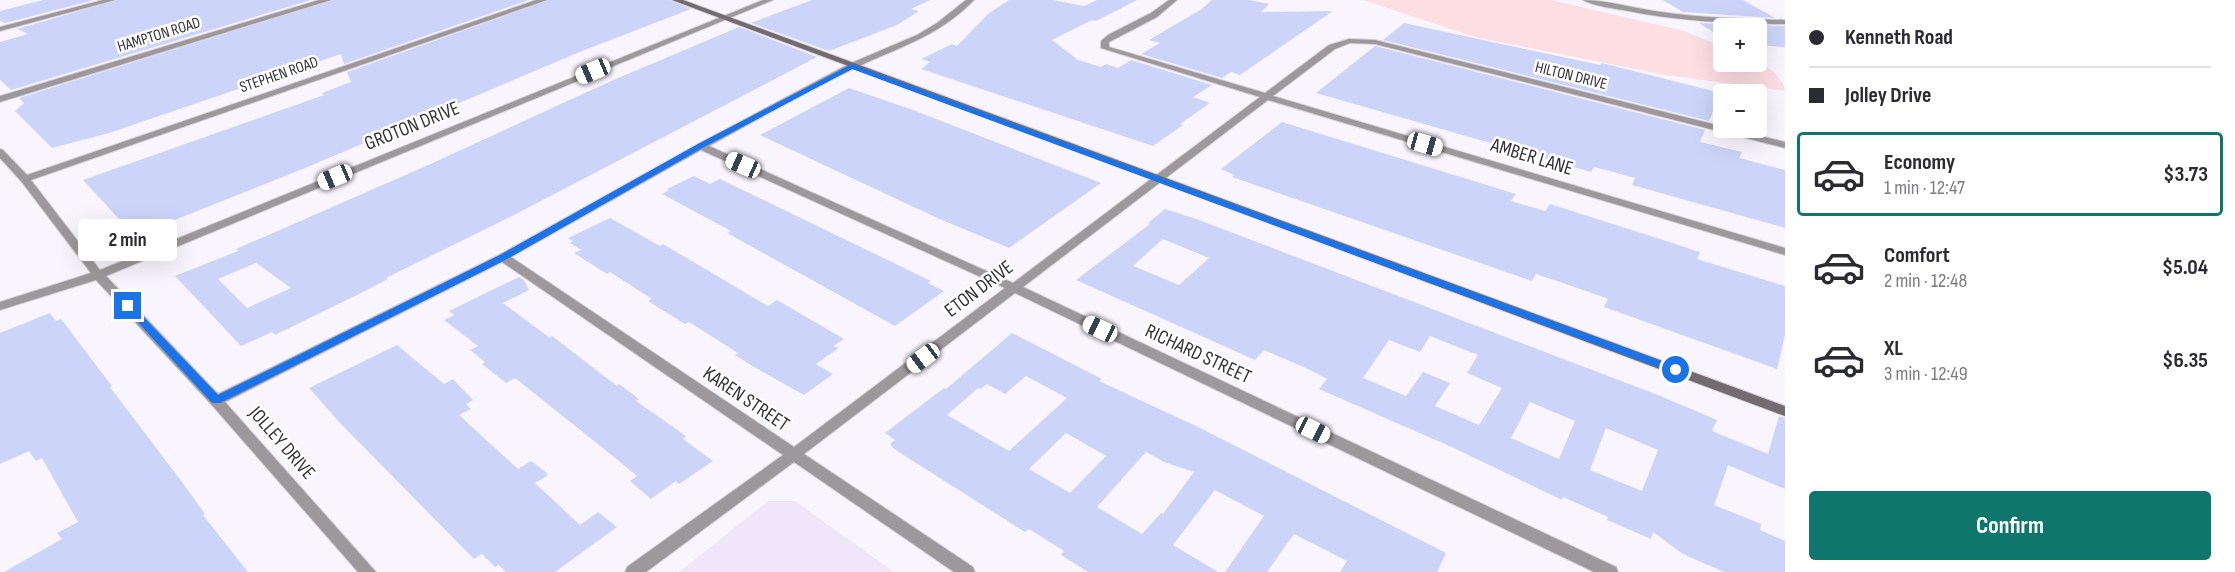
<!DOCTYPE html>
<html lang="en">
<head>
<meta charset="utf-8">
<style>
	body { margin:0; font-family:"Sofia Sans Condensed",sans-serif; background:#f2f2f3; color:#2b2b33; height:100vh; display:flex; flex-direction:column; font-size:22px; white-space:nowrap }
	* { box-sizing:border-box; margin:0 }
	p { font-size:20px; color:#7c7c81 }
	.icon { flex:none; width:33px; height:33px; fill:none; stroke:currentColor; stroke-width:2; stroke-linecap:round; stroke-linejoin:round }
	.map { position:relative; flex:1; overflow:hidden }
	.details { display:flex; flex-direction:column; background:#fff; width:450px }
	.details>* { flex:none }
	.banner { display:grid; align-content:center; height:132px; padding:0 24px; background:#fff }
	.fabs { position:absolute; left:1713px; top:18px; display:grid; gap:12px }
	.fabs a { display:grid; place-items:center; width:54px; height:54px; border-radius:6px; background:#fff; box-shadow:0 6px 24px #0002; font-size:30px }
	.end { position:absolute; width:27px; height:27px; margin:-14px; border:8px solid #1a73e8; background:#fff; box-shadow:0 0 0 3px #fff }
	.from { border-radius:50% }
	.bubble { position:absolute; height:42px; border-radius:6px; background:#fff; box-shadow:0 6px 24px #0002; font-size:20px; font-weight:700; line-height:42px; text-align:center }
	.car { position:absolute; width:18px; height:36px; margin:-18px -9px; border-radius:8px; box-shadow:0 0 4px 2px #0007; background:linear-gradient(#fff 24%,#345 0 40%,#fff 0 76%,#345 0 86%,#fff 0) }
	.banner b { display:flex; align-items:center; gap:21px; height:57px; font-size:22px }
	.banner b+b { border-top:2px solid #e1e1e2 }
	.banner i { width:15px; height:15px; background:#2b2b33 }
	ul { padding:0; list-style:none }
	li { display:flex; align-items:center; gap:18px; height:84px; margin:0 12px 9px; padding:0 12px; border:3px solid transparent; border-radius:6px }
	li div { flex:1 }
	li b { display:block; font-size:22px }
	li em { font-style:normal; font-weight:700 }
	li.active { border-color:#0f766e }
	li>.icon { width:54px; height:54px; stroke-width:1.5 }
	.button { display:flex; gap:12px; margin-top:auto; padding:12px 24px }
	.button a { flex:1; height:69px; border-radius:6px; background:#0f766e; color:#fff; font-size:24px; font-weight:700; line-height:69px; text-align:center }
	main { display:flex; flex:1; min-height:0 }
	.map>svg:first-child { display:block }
	.built { fill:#efe7f9 }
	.green { fill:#fddee2 }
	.building { fill:#ccd4f9; fill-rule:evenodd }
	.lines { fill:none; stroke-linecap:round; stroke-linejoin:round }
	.street-casing { stroke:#d6d2da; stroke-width:2 }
	.secondary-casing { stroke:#d6d2da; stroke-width:2 }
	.street { fill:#9d989b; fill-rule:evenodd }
	.secondary { fill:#726c70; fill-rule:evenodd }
	.route { fill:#1a73e8 }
	.labels { text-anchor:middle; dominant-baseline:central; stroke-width:5; stroke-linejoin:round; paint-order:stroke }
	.far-street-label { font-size:16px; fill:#343236; stroke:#fff }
	.street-label { font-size:20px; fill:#343236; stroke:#fff }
</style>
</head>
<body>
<main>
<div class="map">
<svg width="1785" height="572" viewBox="0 0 1785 572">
	<rect width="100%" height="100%" fill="#f9f5fe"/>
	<path class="built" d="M768,501H795L894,572H679Z"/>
	<path class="green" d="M1363,0H1551L1684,31L1723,47L1724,62C1748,62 1763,57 1779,78C1782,83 1785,85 1785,91L1665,75L1475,37Z"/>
	<path class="building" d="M43,0H94L5,23L0,21V11Z
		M117,0H311L11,90L0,80V42L28,34L17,29Z
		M333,0H529L344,64L341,54L109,133L52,148L15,111L24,103L19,98Z
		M549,0H670L691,9L582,51L298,171L162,225L159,222L131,232L83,180L324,95L322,93L351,82L347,72Z
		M812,0H930L911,9L919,11L897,25L829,51L751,23Z
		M1009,0H1053L1084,6L1097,0H1137L1096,21L1092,20L1052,40L1078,60L1101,67L1106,64L1118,68L1131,60L1212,85L1193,97L1210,103L1180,124L1183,125L1153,146L921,69L930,62L921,59L952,44L957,46L988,14Z
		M1212,0H1249L1269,4L1261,12L1333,11L1240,75L1231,72L1222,78L1141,54L1160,43L1149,40L1200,10Z
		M1663,0H1743L1775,18L1683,12Z
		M1404,23L1600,65L1602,63L1721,93L1709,121L1383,40Z
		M1699,23L1785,26V47L1756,45V28H1724V39Z
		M739,27L817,57L512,216L386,278L388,279L365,291L275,335L272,332L241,346L175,276L238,251L236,249L426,166L611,81ZM256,263L291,288L247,308L218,279Z
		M1375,46L1705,130L1700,142L1742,152L1739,158L1785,170V228L1632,185L1635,178L1594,167L1591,172L1316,93Z
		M849,88L913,110L1101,183L1009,248L935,217L760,135Z
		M1282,122L1516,194L1511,201L1545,211L1550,204L1657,238L1700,252L1697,259L1785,286V335L1777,369L1604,307L1608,299L1589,292L1536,274L1532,281L1232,177L1234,175L1221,169Z
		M694,176L710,184L720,179L931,281L928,283L944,291L895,326L727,233L731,231L662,194L669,190L667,189Z
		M1165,209L1199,220L1658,395L1717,420L1712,431L1768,454L1779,416L1785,418V489L1728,465L1714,505L1761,524L1760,530L1785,541V572H1724L1683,554L1653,532L1651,539L1607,520L1608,517L1563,497L1562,500L1456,449L1319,389L1327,379L1310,370L1264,350L1255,360L1076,280L1150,224L1148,223ZM1163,239L1209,258L1179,285L1133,266ZM1430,336L1478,355L1467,373L1502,388L1479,425L1435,406L1450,383L1423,372L1406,396L1363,378L1389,340L1420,352ZM1530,402L1575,421L1559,459L1511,438ZM1606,428L1658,450L1642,491L1590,470Z
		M610,218L660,246L663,244L768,306L777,300L844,339L833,346L839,348L816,364L833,374L804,395L754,367L735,355L738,353L689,322L685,324L648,301L652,299L610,272L607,274L574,253L581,250L570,243L573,241L568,238Z
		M519,277L524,280L529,290L503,303L550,338L552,336L617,386L619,384L639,399L636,401L686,436L683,439L713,461L679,484L676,481L651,499L630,481L637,476L609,453L515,378L506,383L482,364L485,362L470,350L478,346L444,320L454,315L449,311Z
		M50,313L56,321L61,319L112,386L110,387L182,482L205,514L203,515L248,572H4L62,539L57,533L78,522L42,458L36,461L29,451L0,464V333Z
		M1012,333L1102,379L1099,381L1196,426L1446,553L1437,572H1340L1347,561L1294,534L1267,572H1225L1264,516L1215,490L1173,545L1218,572H1088L1061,555L1064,551L1029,529L1025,532L894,449L890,444L895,440L885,433L944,388L946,389ZM1026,376L1067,398L1009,451L947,415L978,388L981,389L987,384L1005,394ZM1066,433L1106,456L1070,493L1029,469ZM1146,452L1164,462L1194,472L1163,514L1161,513L1142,534L1097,507Z
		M397,345L444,384L453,379L473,400L466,404L471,409L459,415L518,469L531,461L547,473V476L535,483L580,525L598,512L617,527L555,572H506L499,565L495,567L482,554L474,559L341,424L309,388Z"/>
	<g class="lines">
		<g class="street-casing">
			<path id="street" d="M103,0H115L0,31V27Z
				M319,0H331L0,102V96Z
				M536,0H547L31,180L100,270L763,0H773L106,276L218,394L499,255L698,144L849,64L917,35L937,23L966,0H974C938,37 899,47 855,68C805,92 757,120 709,146L1013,283L1260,97L1101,48V41L1108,35L1151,13L1169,0H1177L1157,17L1109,42V47L1265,93L1329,45L1349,39L1375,40L1785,142V148L1375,44L1350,43L1335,49L1273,96L1785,248V255L1268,100L1023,287L1616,567L1618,572H1594L1015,293L804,454L973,567L975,572H954L794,462L646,572H625L627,567L783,455L502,262L225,402L376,572H358L211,404L96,280L0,310V302L91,273L21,181L0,158V149L3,150L27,175ZM701,150L1005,288L794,447L511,257Z
				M1583,0C1609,0 1635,9 1661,12C1702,18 1743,19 1785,20V24C1731,24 1677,21 1623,10C1611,8 1594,6 1583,0Z"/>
		</g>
		<g class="secondary-casing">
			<path id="secondary" d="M672,0H683L1785,406V416Z"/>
		</g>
		<use href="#street" class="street"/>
		<use href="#secondary" class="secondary"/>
	</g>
	<path class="route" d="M852,64L1680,368L1682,370L1680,373H1673L852,69L704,147L507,259L220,403H212L123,306L131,304L218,395L500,255L698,144Z"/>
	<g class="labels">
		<g class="far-street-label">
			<text transform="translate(159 35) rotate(-17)">HAMPTON ROAD</text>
			<text transform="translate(279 75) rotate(-19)">STEPHEN ROAD</text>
			<text transform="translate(1571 76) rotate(14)">HILTON DRIVE</text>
		</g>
		<g class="street-label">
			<text transform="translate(412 126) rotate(-22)">GROTON DRIVE</text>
			<text transform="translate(1532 157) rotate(17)">AMBER LANE</text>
			<text transform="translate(979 289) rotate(-37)">ETON DRIVE</text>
			<text transform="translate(1198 354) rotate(25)">RICHARD STREET</text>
			<text transform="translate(746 399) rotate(34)">KAREN STREET</text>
			<text transform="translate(282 443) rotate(49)">JOLLEY DRIVE</text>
		</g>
	</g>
</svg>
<div class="fabs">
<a>+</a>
<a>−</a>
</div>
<i class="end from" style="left:1676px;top:370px"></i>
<i class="end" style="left:128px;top:306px"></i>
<div class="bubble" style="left:78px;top:219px;width:99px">2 min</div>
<i class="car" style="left:593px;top:71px;rotate:247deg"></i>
<i class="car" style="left:1425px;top:144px;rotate:106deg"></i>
<i class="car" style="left:743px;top:165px;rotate:294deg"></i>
<i class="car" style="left:335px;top:177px;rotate:247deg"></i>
<i class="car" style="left:1100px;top:329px;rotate:295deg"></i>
<i class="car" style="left:923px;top:358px;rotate:233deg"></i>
<i class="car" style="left:1313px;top:430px;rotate:116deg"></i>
</div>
<section class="details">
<div class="banner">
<b><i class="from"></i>Kenneth Road</b>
<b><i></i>Jolley Drive</b>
</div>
<ul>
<li class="active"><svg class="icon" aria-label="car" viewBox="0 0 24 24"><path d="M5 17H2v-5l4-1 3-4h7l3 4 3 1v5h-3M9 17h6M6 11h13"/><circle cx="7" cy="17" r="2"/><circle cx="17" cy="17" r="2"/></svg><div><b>Economy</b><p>1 min · 12:47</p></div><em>$3.73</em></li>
<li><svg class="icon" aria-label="car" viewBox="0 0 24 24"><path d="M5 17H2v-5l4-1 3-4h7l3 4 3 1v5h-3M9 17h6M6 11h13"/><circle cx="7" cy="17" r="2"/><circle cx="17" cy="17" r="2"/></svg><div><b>Comfort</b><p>2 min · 12:48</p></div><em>$5.04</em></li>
<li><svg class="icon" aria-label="car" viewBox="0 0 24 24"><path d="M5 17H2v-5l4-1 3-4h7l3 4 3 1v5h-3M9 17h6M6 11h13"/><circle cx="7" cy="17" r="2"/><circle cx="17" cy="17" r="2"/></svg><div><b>XL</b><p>3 min · 12:49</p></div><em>$6.35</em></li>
</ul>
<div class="button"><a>Confirm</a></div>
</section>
</main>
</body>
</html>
